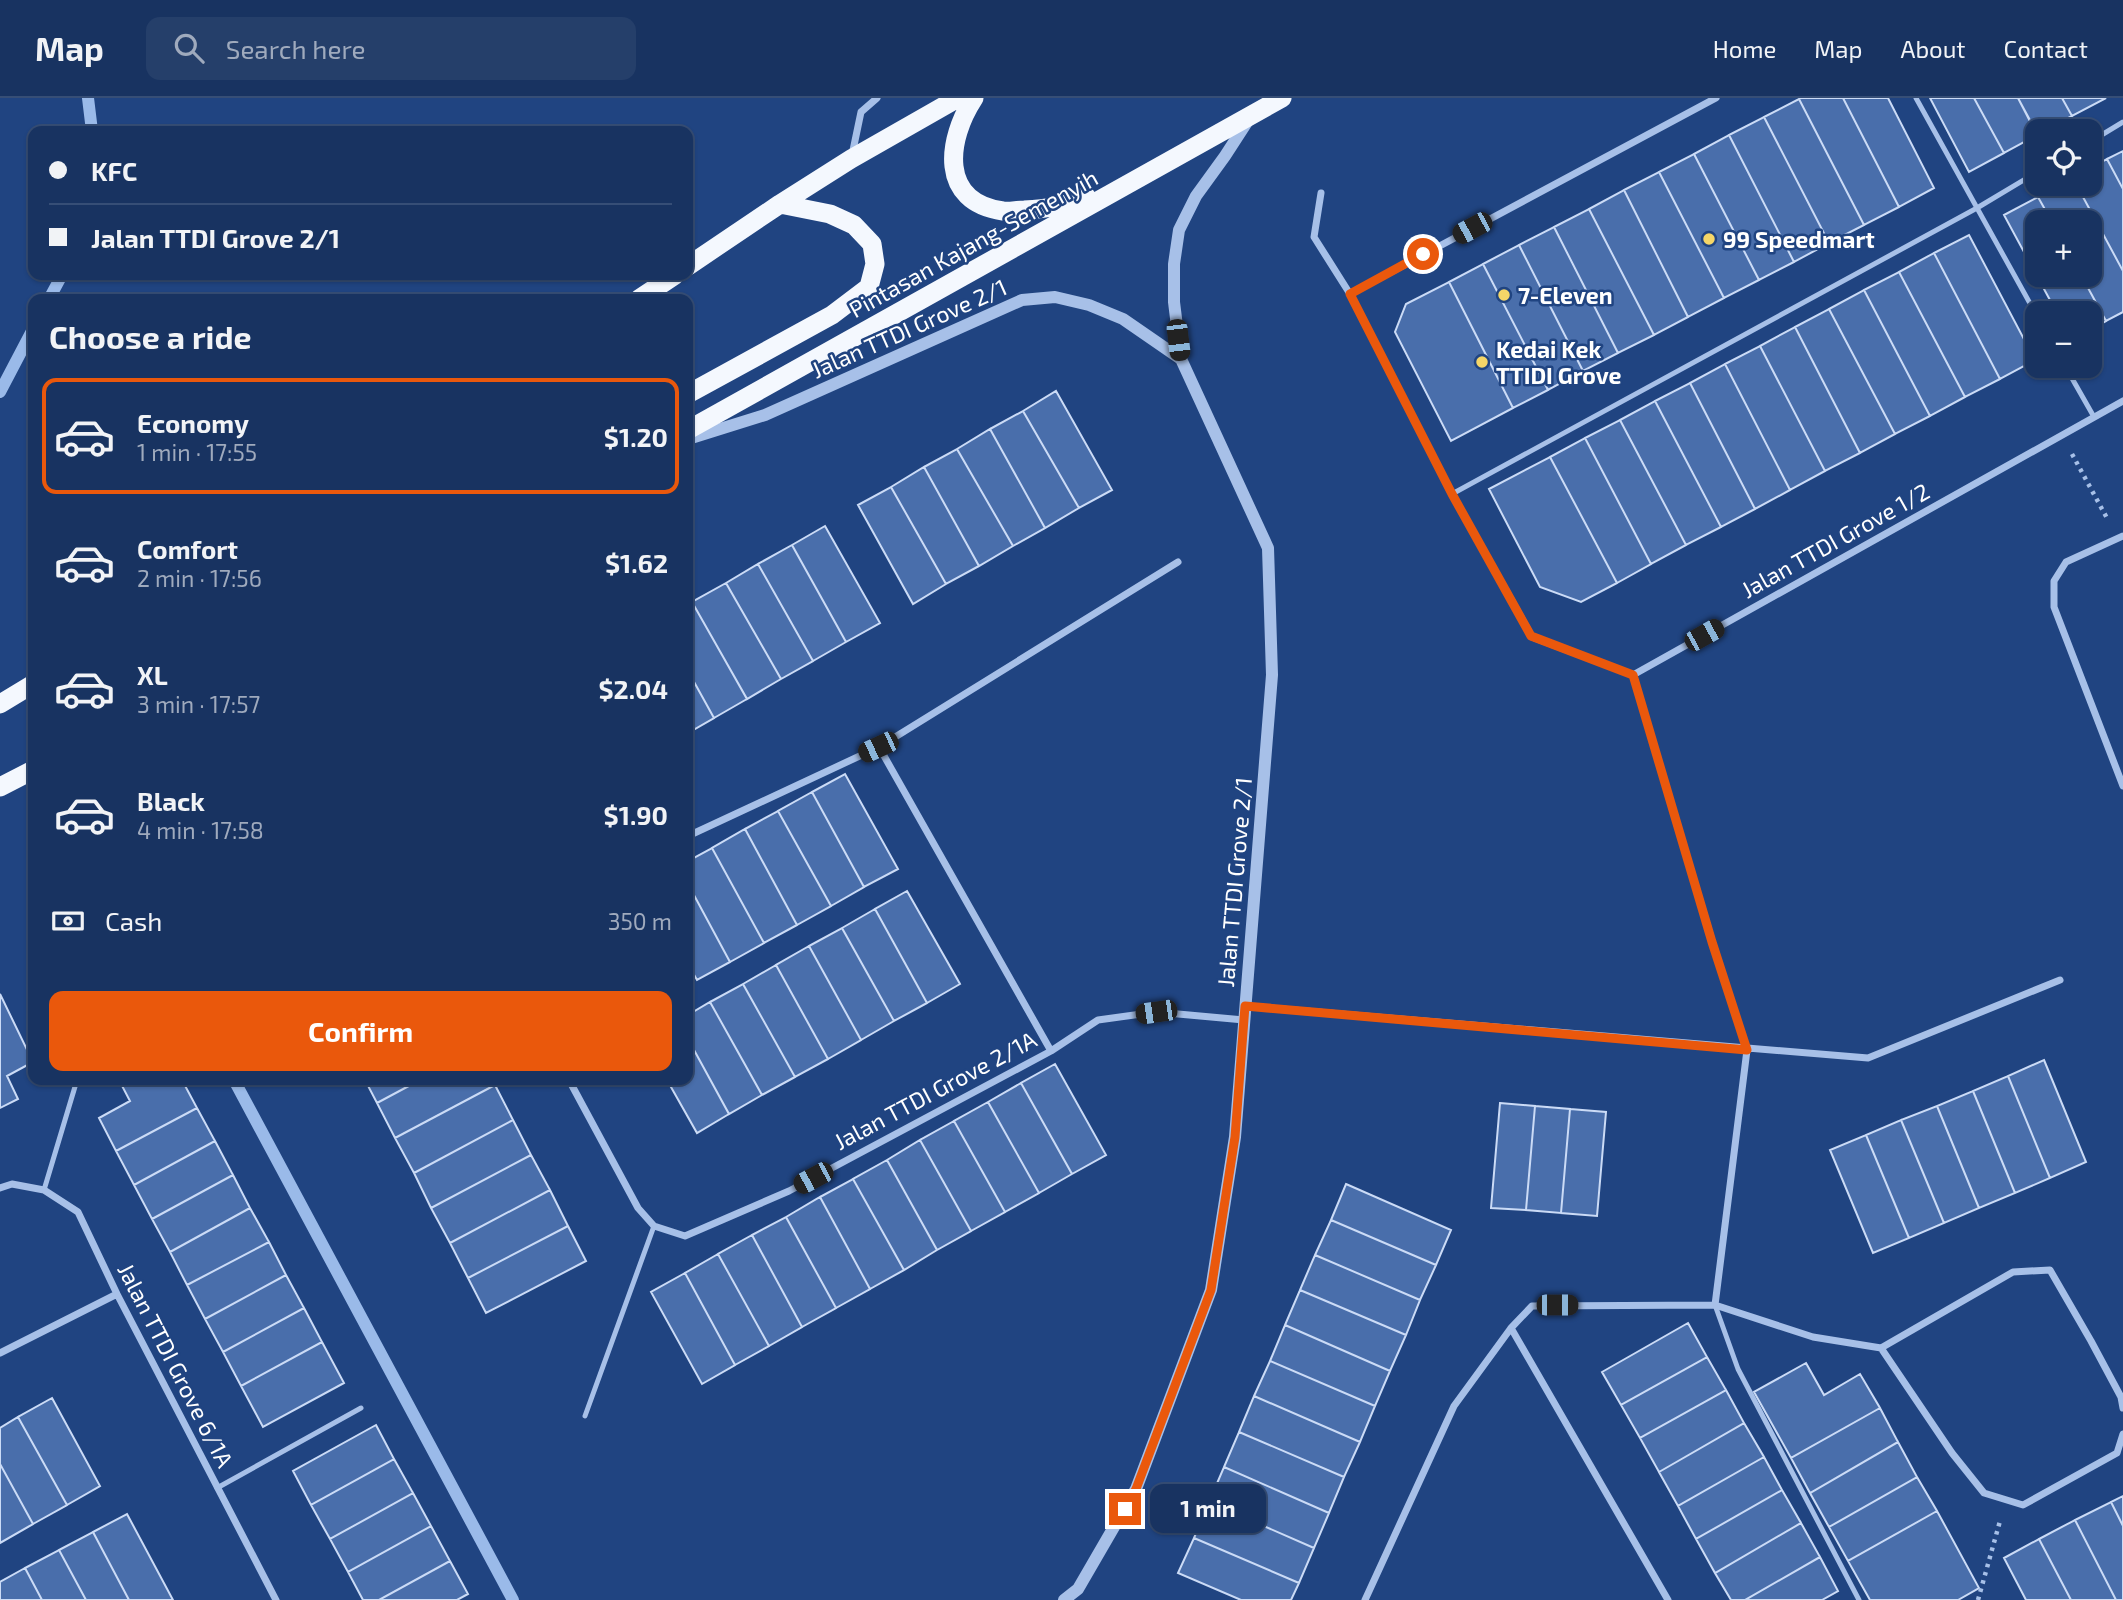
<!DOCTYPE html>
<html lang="en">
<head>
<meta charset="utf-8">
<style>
	body { margin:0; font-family:"Exo 2",sans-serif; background:#253f6a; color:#f1f3f6; height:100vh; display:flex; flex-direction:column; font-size:26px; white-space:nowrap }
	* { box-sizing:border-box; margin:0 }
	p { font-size:23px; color:#9faabd }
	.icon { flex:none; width:38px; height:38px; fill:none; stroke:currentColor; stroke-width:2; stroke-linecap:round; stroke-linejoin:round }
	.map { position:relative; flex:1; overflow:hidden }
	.side { position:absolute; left:28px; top:196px; width:665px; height:791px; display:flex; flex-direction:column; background:#183361; border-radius:14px; box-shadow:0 2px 5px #0004,0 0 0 2px #364e76 }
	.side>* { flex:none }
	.banner { position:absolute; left:28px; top:28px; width:665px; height:154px; border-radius:14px; box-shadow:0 2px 5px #0004,0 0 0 2px #364e76; display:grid; align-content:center; height:154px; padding:0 21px; background:#183361 }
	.tools { position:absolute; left:2025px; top:21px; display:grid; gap:14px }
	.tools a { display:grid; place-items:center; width:77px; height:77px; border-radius:14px; background:#183361; box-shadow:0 2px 5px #0004,0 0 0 2px #364e76; font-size:35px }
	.end { position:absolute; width:32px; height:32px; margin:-16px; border:9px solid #ea580c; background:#fff; box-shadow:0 0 0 4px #fff }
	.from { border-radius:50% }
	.bubble { position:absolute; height:49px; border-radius:14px; background:#183361; box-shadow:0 2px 5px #0004,0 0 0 2px #364e76; font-size:23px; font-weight:700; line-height:49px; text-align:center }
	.car { position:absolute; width:21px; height:42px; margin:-21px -10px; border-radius:9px; box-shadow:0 0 5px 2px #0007; background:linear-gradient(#222 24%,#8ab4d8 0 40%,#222 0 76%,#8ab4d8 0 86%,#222 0) }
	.banner b { display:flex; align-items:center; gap:24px; height:66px; font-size:26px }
	.banner b+b { border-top:2px solid #364e76 }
	.banner i { width:18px; height:18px; background:#f1f3f6 }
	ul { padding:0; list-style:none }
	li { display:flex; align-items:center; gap:21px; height:116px; margin:0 14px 10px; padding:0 7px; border:4px solid transparent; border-radius:14px }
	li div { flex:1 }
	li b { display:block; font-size:26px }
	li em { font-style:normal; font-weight:700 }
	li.selected { border-color:#ea580c }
	li>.icon { width:63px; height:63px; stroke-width:1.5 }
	h2 { padding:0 21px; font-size:32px; line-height:84px }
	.pay { display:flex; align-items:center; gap:18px; height:77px; padding:0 21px; font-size:26px }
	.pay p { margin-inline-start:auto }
	.button { display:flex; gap:14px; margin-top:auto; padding:14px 21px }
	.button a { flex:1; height:80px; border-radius:14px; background:#ea580c; color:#fff; font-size:28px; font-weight:700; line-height:80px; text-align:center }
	header { display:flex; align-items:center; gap:42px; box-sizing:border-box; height:98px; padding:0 35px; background:#183361; border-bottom:2px solid #364e76 }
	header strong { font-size:33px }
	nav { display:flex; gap:38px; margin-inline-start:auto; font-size:24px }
	.search { width:490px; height:63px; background:#253f6a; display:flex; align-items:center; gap:18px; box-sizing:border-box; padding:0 24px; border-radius:14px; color:#9faabd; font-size:26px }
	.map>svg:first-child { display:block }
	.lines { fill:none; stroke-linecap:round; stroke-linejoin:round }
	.stream { stroke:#9abae9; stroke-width:12 }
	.building { fill:#496eab; stroke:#cbdbf6; stroke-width:2 }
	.path { stroke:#a7c0e8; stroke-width:4.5; stroke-dasharray:3.5 5; stroke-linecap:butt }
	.service { stroke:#a7c0e8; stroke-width:5 }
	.minor { stroke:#a7c0e8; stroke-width:7 }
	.tertiary { stroke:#a7c0e8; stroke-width:12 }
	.trunk { stroke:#f4f8fe; stroke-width:19 }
	.route { stroke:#ea580c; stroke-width:9 }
	.poi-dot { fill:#f5d668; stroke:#204481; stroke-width:2.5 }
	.labels { text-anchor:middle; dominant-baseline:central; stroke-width:5; stroke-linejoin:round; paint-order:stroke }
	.poi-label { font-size:23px; font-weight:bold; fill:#fff; stroke:#204481; text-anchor:start }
	.street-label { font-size:23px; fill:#fff; stroke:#204481 }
</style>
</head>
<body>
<header>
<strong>Map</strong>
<div class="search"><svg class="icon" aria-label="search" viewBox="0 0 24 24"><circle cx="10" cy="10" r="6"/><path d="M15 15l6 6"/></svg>Search here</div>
<nav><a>Home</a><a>Map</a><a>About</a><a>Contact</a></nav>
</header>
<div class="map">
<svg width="2123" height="1502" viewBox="0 0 2123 1502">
	<rect width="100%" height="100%" fill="#204481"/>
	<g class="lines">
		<path class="stream" d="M88,0L92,33
			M49,201L62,177
			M0,294L33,231
			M234,982L513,1502"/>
	</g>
	<path class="building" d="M1801,0H1843L1899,109L1864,127L1799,1Z
		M1843,0H1888L1934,90L1899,109Z
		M1930,0H1974L2004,55L1969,74Z
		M1974,0H2018L2037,37L2004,55Z
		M2018,0H2062L2072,18L2044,33H2037V35Z
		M2062,0H2106L2072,18Z
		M1799,1L1864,127L1829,145L1764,19Z
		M1764,19L1829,145L1794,164L1729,37Z
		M1729,37L1794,164L1759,182L1694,56Z
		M2123,53V91L2107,61Z
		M1694,56L1759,182L1724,200L1659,74Z
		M2107,61L2123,91V173L2076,86H2090V71Z
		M1659,74L1724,200L1688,219L1624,92Z
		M2062,86H2076L2123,173V214L2106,223L2081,177H2090V124H2052L2038,99Z
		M1624,92L1688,219L1654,237L1589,111Z
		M2038,99L2052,124H2037V177H2081L2106,223L2090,232V215H2057L2004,117Z
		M1589,111L1654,237L1618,255L1554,129Z
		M1554,129L1618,255L1583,273L1519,147Z
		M1969,137L2035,262L2000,281L1934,155Z
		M1519,147L1583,273L1548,292L1483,166Z
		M1934,155L2000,281L1965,299L1899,174Z
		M1483,166L1548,292L1513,310L1449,184Z
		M1899,174L1965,299L1930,318L1864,192Z
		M1449,184L1513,310L1451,343L1395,234L1406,206Z
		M1864,192L1930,318L1895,336L1829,211Z
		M1829,211L1895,336L1860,355L1795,229Z
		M1795,229L1860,355L1825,373L1760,248Z
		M1760,248L1825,373L1790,392L1725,266Z
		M1725,266L1790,392L1755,411L1690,285Z
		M1690,285L1755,411L1721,429L1655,303Z
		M1056,293L1112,392L1079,410L1023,313Z
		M1655,303L1721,429L1686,447L1620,322Z
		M1023,313L1079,410L1045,430L990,331Z
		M1620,322L1686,447L1651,466L1585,340Z
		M990,331L1045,430L1013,448L957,351Z
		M1585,340L1651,466L1617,485L1550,359Z
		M957,351L1013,448L979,468L924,369Z
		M1550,359L1617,485L1581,504L1540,489L1489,391Z
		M924,369L979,468L946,486L891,389Z
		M891,389L946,486L913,506L858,407Z
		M825,428L880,525L846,544L792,447Z
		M792,447L846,544L813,563L758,466Z
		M758,466L813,563L781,581L726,485Z
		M726,485L781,581L747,601L692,504Z
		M692,504L747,601L714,620L688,573V506Z
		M688,573L714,620L688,635Z
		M845,676L898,771L864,789L812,694Z
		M812,694L864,789L831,808L778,713Z
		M778,713L831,808L797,827L745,731Z
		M745,731L797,827L764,845L712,750Z
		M712,750L764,845L730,864L688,786V763Z
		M688,786L730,864L697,882L688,866Z
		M907,793L960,886L927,905L875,811Z
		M875,811L927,905L894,923L842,830Z
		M842,830L894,923L861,942L809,848Z
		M809,848L861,942L828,961L776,867Z
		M776,867L828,961L795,979L743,886Z
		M743,886L795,979L762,997L710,904Z
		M0,896L33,964L7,978L18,1001L0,1010Z
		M710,904L762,997L729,1016L688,941V917Z
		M688,941L729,1016L697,1035L667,982H688Z
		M2044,962L2086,1064L2050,1080L2008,978Z
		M1055,966L1106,1057L1072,1076L1021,985Z
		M2008,978L2050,1080L2015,1095L1973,993Z
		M119,982H182L197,1010L116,1053L99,1020L130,1003Z
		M365,982H420L377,1005Z
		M420,982H493L495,987L395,1040L377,1005Z
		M1021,985L1072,1076L1039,1095L988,1004Z
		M495,987L513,1022L414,1075L395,1040Z
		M1973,993L2015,1095L1979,1110L1937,1008Z
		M988,1004L1039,1095L1005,1114L954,1023Z
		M1500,1005L1535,1008L1526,1112L1491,1110Z
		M1535,1008L1570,1011L1561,1115L1526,1112Z
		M1937,1008L1979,1110L1944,1125L1901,1022Z
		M197,1010L215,1043L134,1087L116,1053Z
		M1570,1011L1606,1014L1597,1118L1561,1115Z
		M513,1022L531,1057L431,1110L414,1075Z
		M1901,1022L1944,1125L1909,1140L1866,1037Z
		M954,1023L1005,1114L971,1133L920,1042Z
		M1866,1037L1909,1140L1873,1155L1830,1052Z
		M920,1042L971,1133L937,1152L887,1062Z
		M215,1043L233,1077L152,1121L134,1087Z
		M531,1057L550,1092L450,1145L431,1110Z
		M887,1062L937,1152L904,1172L853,1081Z
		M233,1077L250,1110L170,1154L152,1121Z
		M853,1081L904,1172L870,1191L820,1099Z
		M1346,1086L1451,1132L1436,1167L1331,1122Z
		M550,1092L568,1128L468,1180L450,1145Z
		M820,1099L870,1191L836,1210L786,1119Z
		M250,1110L269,1144L187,1187L170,1154Z
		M786,1119L836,1210L802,1229L752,1137Z
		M1331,1122L1436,1167L1420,1202L1315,1157Z
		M568,1128L586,1163L486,1215L468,1180Z
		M752,1137L802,1229L769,1248L718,1156Z
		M269,1144L286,1177L205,1221L187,1187Z
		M718,1156L769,1248L735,1267L685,1175Z
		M1315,1157L1420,1202L1406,1237L1300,1192Z
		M685,1175L735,1267L702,1286L651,1194Z
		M286,1177L304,1210L223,1254L205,1221Z
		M1300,1192L1406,1237L1390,1273L1285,1227Z
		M304,1210L322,1244L241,1288L223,1254Z
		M1688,1225L1707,1259L1621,1307L1602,1274Z
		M1285,1227L1390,1273L1375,1308L1270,1263Z
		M322,1244L344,1285L263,1329L241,1288Z
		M1707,1259L1726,1292L1640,1340L1621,1307Z
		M1270,1263L1375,1308L1360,1344L1254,1298Z
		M1806,1265L1824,1297L1860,1276L1880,1310L1791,1360L1754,1294Z
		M1726,1292L1744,1325L1659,1374L1640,1340Z
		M1254,1298L1360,1344L1344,1379L1239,1334Z
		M52,1300L100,1388L67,1407L18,1319Z
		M1880,1310L1898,1344L1810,1395L1791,1360Z
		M18,1319L67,1407L33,1426L0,1366V1330Z
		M1744,1325L1764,1359L1678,1408L1659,1374Z
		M376,1327L394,1361L311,1407L293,1373Z
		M1239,1334L1344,1379L1329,1415L1224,1369Z
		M1898,1344L1917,1379L1829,1429L1810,1395Z
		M1764,1359L1782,1392L1696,1441L1678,1408Z
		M394,1361L413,1395L330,1441L311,1407Z
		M0,1366L33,1426L0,1445Z
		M1224,1369L1329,1415L1314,1450L1209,1404Z
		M1917,1379L1937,1413L1848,1463L1829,1429Z
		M1782,1392L1801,1425L1715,1475L1696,1441Z
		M413,1395L431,1428L348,1474L330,1441Z
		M2123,1398V1428L2111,1404Z
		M1209,1404L1314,1450L1299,1485L1194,1440Z
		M2111,1404L2123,1428V1502H2116L2075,1422Z
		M1937,1413L1979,1490L1958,1502H1870L1848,1463Z
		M127,1416L173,1502H129L93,1434Z
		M2075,1422L2116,1502H2071L2039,1441Z
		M1801,1425L1820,1459L1745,1502H1731L1715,1475Z
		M431,1428L450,1463L379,1502H363L348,1474Z
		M93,1434L129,1502H86L59,1452Z
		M1194,1440L1299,1485L1291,1502H1241L1178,1475Z
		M2039,1441L2071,1502H2026L2004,1460Z
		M59,1452L86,1502H42L25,1470Z
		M1820,1459L1838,1493L1822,1502H1745Z
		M450,1463L468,1496L457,1502H379Z
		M25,1470L42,1502H0V1484Z"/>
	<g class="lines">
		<path class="path" d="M2072,356L2108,422
			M1978,1502L2000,1423"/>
		<path class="service" d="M1916,0L2037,218
			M2090,44L2123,24
			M2065,268L2094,319
			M1452,396L1977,110L2037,74
			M44,1092L77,982
			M1715,1207L1738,1271L1859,1502
			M585,1318L654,1128
			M217,1390L361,1310"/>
		<path class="minor" d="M852,57L861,14L877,0
			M1321,95L1314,139L1350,196L1452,396L1532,539L1633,577L2123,303
			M1350,196L1716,0
			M2123,438L2066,464L2054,483V509L2123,688
			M1633,577L1712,843L1747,952L1715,1207L1813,1239L1881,1250L1952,1355L1984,1395L2023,1407L2117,1355L2123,1336
			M879,649L1051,953
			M688,738L879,649L1178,464
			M1245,908L1868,960L2060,882
			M569,982L638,1110L654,1128L685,1138L789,1093L1051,953L1098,922L1156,914L1244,922
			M0,1090L12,1086L44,1092L78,1114L117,1196L276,1502
			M1511,1230L1668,1502
			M1881,1250L2013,1174L2050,1172L2091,1243L2121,1299L2123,1310
			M0,1255L117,1196
			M1365,1502L1454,1308L1511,1230L1532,1208L1715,1207"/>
		<path class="tertiary" d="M688,341L765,317L1022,202L1055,199L1089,207L1123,221L1181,261
			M1064,1502L1078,1491L1136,1391L1211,1192L1235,1039L1272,577L1268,450L1181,261L1174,204V166L1179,132L1196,98L1225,58L1249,21"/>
		<path class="trunk" d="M974,0C947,41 938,104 1003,113C1009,114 1017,112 1024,112C1051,111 1062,107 1086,98
			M688,168L780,106L851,61L958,0
			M639,201L675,177
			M688,296L832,217L869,189L875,166L872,146L854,127L830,116L780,106
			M688,332L1282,0
			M0,606L33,586
			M0,689L33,672"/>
	</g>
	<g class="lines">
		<path class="route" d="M1125,1411L1136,1391L1211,1192L1235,1039L1245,908L1747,952L1712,844L1633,577L1531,538L1452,396L1350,196L1423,156"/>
	</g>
	<g class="poi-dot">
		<circle cx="1709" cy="141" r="7"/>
		<circle cx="1504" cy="197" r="7"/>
		<circle cx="1482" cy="264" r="7"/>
	</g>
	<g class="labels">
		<g class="poi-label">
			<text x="1723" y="141">99 Speedmart</text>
			<text x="1518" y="197">7-Eleven</text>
			<text x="1496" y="251">Kedai Kek<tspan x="1496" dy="26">TTIDI Grove</tspan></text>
		</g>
		<g class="street-label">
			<text transform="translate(973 145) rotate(-29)">Pintasan Kajang-Semenyih</text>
			<text transform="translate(909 230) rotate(-24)">Jalan TTDI Grove 2/1</text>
			<text transform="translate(1835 442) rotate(-29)">Jalan TTDI Grove 1/2</text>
			<text transform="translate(1234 784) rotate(-85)">Jalan TTDI Grove 2/1</text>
			<text transform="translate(935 992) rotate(-28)">Jalan TTDI Grove 2/1A</text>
			<text transform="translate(176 1267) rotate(63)">Jalan TTDI Grove 6/1A</text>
		</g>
	</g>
</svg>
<div class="tools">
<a><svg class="icon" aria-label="locate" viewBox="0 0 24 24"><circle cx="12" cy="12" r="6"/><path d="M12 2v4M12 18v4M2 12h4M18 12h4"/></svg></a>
<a>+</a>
<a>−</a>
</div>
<i class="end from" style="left:1423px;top:156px"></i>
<i class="end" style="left:1125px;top:1411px"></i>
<div class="bubble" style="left:1150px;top:1386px;width:116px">1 min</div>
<i class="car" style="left:1472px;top:130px;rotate:242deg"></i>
<i class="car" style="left:1178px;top:242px;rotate:173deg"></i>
<i class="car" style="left:1704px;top:537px;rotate:61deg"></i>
<i class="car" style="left:878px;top:649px;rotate:245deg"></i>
<i class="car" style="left:1156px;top:914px;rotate:262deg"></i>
<i class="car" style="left:813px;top:1080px;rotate:242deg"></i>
<i class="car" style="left:1557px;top:1207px;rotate:90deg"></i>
<div class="banner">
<b><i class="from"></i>KFC</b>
<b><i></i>Jalan TTDI Grove 2/1</b>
</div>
<section class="side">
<h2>Choose a ride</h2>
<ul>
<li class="selected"><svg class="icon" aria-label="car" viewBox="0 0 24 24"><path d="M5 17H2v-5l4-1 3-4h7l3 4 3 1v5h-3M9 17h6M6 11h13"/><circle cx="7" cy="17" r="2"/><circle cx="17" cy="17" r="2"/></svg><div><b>Economy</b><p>1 min · 17:55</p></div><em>$1.20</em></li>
<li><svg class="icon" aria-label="car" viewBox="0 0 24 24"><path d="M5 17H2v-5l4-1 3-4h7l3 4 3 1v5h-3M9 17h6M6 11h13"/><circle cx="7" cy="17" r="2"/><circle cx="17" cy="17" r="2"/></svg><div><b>Comfort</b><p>2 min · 17:56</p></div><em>$1.62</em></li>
<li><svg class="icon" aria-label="car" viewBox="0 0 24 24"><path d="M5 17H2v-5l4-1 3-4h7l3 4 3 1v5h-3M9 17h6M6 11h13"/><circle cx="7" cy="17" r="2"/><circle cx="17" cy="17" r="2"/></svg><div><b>XL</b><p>3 min · 17:57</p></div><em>$2.04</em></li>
<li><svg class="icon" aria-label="car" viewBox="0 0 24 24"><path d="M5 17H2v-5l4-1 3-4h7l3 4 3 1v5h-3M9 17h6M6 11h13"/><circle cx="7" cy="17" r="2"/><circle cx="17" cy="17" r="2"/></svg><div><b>Black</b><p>4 min · 17:58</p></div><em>$1.90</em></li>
</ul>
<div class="pay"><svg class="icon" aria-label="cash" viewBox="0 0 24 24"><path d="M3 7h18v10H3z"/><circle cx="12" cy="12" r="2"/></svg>Cash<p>350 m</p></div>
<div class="button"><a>Confirm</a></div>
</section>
</div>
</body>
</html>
